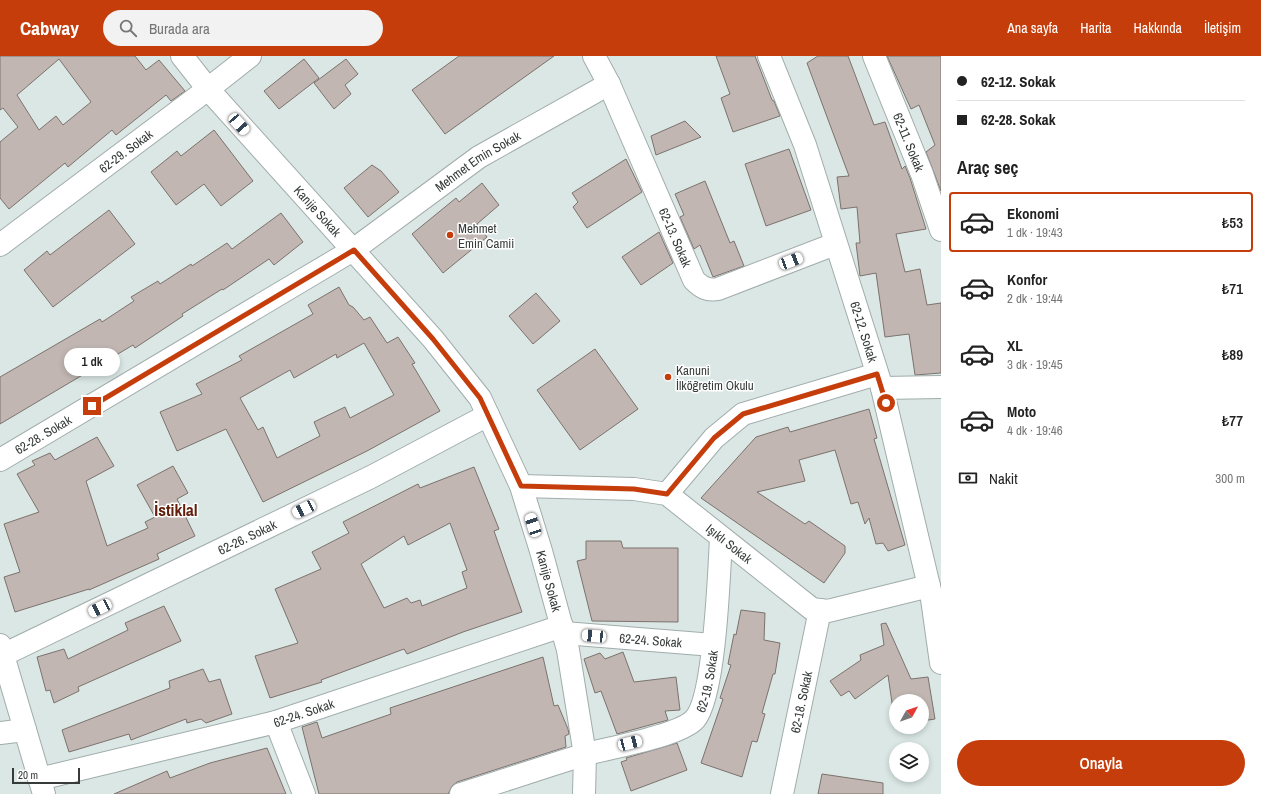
<!DOCTYPE html>
<html lang="tr">
<head>
<meta charset="utf-8">
<style>
	body { margin:0; font-family:"Archivo Narrow",sans-serif; background:#f2f2f2; color:#222; height:100vh; display:flex; flex-direction:column; font-size:15px; white-space:nowrap }
	* { box-sizing:border-box; margin:0 }
	p { font-size:13px; color:#767676 }
	.icon { flex:none; width:22px; height:22px; fill:none; stroke:currentColor; stroke-width:2; stroke-linecap:round; stroke-linejoin:round }
	.map { position:relative; flex:1; overflow:hidden }
	.side { display:flex; flex-direction:column; background:#fff; width:320px }
	.side>* { flex:none }
	.banner { display:grid; align-content:center; height:88px; padding:0 16px; background:#fff }
	.needle { width:26px; rotate:50deg }
	.fabs { position:absolute; left:889px; top:638px; display:grid; gap:8px }
	.fabs a { display:grid; place-items:center; width:40px; height:40px; border-radius:50%; background:#fff; box-shadow:0 2px 6px #0003; font-size:20px }
	.scale { position:absolute; left:12px; bottom:10px; width:68px; box-sizing:border-box; padding-left:4px; border:2px solid #363b3a; border-top:0; font-size:11px; line-height:14px; white-space:nowrap; color:#363b3a; -webkit-text-stroke:3px #fff; paint-order:stroke }
	.end { position:absolute; width:18px; height:18px; margin:-9px; border:5px solid #c53d0b; background:#fff; box-shadow:0 0 0 2px #fff }
	.from { border-radius:50% }
	.bubble { position:absolute; height:28px; border-radius:14px; background:#fff; box-shadow:0 2px 6px #0003; font-size:13px; font-weight:600; line-height:28px; text-align:center }
	.car { position:absolute; width:12px; height:24px; margin:-12px -6px; border-radius:5px; box-shadow:0 0 3px 1px #0007; background:linear-gradient(#fff 24%,#345 0 40%,#fff 0 76%,#345 0 86%,#fff 0) }
	.banner b { display:flex; align-items:center; gap:14px; height:38px; font-size:15px }
	.banner b+b { border-top:1px solid #e0e0e0 }
	.banner i { width:10px; height:10px; background:#222 }
	ul { padding:0; list-style:none }
	li { display:flex; align-items:center; gap:12px; height:60px; margin:0 8px 6px; padding:0 8px; border:2px solid transparent; border-radius:4px }
	li div { flex:1 }
	li b { display:block; font-size:15px }
	li em { font-style:normal; font-weight:600 }
	li.active { border-color:#c53d0b }
	li>.icon { width:36px; height:36px; stroke-width:1.5 }
	h2 { padding:0 16px; font-size:18px; line-height:48px }
	.pay { display:flex; align-items:center; gap:10px; height:44px; padding:0 16px; font-size:15px }
	.pay p { margin-inline-start:auto }
	.primary-button { display:flex; gap:8px; margin-top:auto; padding:8px 16px }
	.primary-button a { flex:1; height:46px; border-radius:24px; background:#c53d0b; color:#fff; font-size:16px; font-weight:600; line-height:46px; text-align:center }
	header { display:flex; align-items:center; gap:24px; box-sizing:border-box; height:56px; padding:0 20px; background:#c53d0b; color:#fff }
	header strong { font-size:19px }
	nav { display:flex; gap:22px; margin-inline-start:auto; font-size:14px }
	.search { width:280px; height:36px; background:#f2f2f2; display:flex; align-items:center; gap:10px; box-sizing:border-box; padding:0 14px; border-radius:22px; color:#767676; font-size:15px }
	main { display:flex; flex:1; min-height:0 }
	.map>svg:first-child { display:block }
	.building { fill:#c1b6b2; stroke:#7c726e; fill-rule:evenodd }
	.lines { fill:none; stroke-linecap:round; stroke-linejoin:round }
	.minor-casing { stroke:#a1adab; stroke-width:24 }
	.minor { stroke:#fff; stroke-width:22 }
	.route { stroke:#c53d0b; stroke-width:5 }
	.poi-dot { fill:#c53d0b; stroke:#fff; stroke-width:1.5 }
	.labels { text-anchor:middle; dominant-baseline:central; stroke-width:3; stroke-linejoin:round; paint-order:stroke }
	.street-label { font-size:13px; fill:#363b3a; stroke:#fff }
	.poi-label { font-size:13px; fill:#363b3a; stroke:#fff; text-anchor:start }
	.district-label { font-size:17px; font-weight:bold; fill:#62200c; stroke:#fff }
</style>
</head>
<body>
<header>
<strong>Cabway</strong>
<div class="search"><svg class="icon" aria-label="search" viewBox="0 0 24 24"><circle cx="10" cy="10" r="6"/><path d="M15 15l6 6"/></svg>Burada ara</div>
<nav><a>Ana sayfa</a><a>Harita</a><a>Hakkında</a><a>İletişim</a></nav>
</header>
<main>
<div class="map">
<svg width="941" height="738" viewBox="0 0 941 738">
	<rect width="100%" height="100%" fill="#dae7e4"/>
	<path class="building" d="M0,0H135L146,14L159,4L185,35L171,45L166,39L116,79L112,74L68,111L65,107L9,153L0,142V86L18,71L3,52L0,54ZM59,3L91,46L63,69L56,60L39,74L17,39Z
		M459,0H554L445,78L412,34Z
		M716,0H755L772,44L774,45L780,60L733,76L721,42L730,38Z
		M818,0H848L874,69L885,66L902,113L905,110L910,122L926,173L896,178L905,216L920,213L927,249L941,247V317L915,319L909,278L885,281L876,217L860,220L856,187H860L857,151L841,153L837,121L849,120L807,7Z
		M887,0H941V135L926,96L935,89L919,49L911,53Z
		M304,3L319,22L279,53L264,35Z
		M346,3L358,18L345,29L351,38L334,53L314,27Z
		M685,65L701,81L656,99L651,80Z
		M214,74L253,125L221,150L204,128L176,149L151,116L177,95L181,100Z
		M789,93L811,154L766,170L745,108Z
		M626,103L642,136L587,172L573,151L578,146L572,137Z
		M372,109L381,115L399,136L368,161L344,132Z
		M705,125L730,187L734,185L744,210L713,221L700,189L694,193L680,161L684,159L675,138Z
		M482,127L499,149L477,168L487,181L443,217L412,178L456,142L459,146Z
		M109,154L135,188L53,251L24,214L47,195L50,199Z
		M281,157L303,186L274,209L269,203L223,234L222,233L182,258L183,260L135,292L133,289L0,368V321L100,263L102,266L134,245L131,241L158,225L160,228L191,208L192,210L227,187L232,193Z
		M659,176L673,207L641,229L622,201Z
		M339,231L349,249L353,251L364,264L370,261L387,287L398,281L415,307L412,308L440,355L367,395L263,446L226,373L177,395L160,356L202,338L196,328L242,304L239,300L313,258L308,249ZM364,287L394,339L350,362L345,351L314,366L320,380L277,402L263,371L258,374L240,342L290,314L294,322L336,298L337,302Z
		M536,237L560,265L533,288L509,260Z
		M595,293L638,353L580,394L537,334Z
		M869,353L877,382L874,383L905,489L888,495L883,487L876,488L869,462L865,468L858,446L851,448L835,394L799,404L805,425L757,436L805,468L809,465L845,490V497L824,527L701,442L756,381L788,371L790,376Z
		M97,381L114,410L86,425L107,490L148,472L145,466L155,461L137,429L173,410L188,437L177,443L195,480L157,498L159,503L89,534V533L15,556L4,521L20,516L4,468L39,456L17,418L35,409L32,405L50,397L55,404Z
		M474,411L499,473L494,475L522,556L463,576L407,598L404,593L321,624L322,626L270,642L255,600L298,587L275,533L321,513L312,496L349,477L343,466L418,428L420,432ZM450,467L467,514L462,516L467,532L422,550L420,544L411,547L407,542L384,552L361,508L404,480L408,489Z
		M586,485H621L623,492H678V566L592,565L577,505L586,503Z
		M164,550L181,585L78,631L79,635L54,647L50,634L46,635L37,601L64,593L68,603L128,574L125,567Z
		M741,554L765,557L764,584L780,587L775,618H773L762,657L765,658L757,686L752,685L742,721L701,707L723,643L720,642L731,609L728,608L734,578L736,579Z
		M886,567L911,623L928,621L935,663L922,665V645H896L895,668L888,619L855,643L849,635L841,640L830,625L861,604L860,599L884,589L881,568Z
		M623,596L634,626L676,621L680,654L665,655L668,664L617,678L601,635L595,637L584,603L600,597L605,603Z
		M543,601L554,650L558,649L568,673L569,678L565,680L566,691L457,726L452,730L448,738H319L302,671L317,666L322,682L391,658L390,652Z
		M203,613L209,626L220,623L232,658L206,667L201,663L187,667L186,663L131,684L129,678L69,696L62,674L170,632L169,625Z
		M677,687L687,714L631,735L621,706L627,704L626,702Z
		M267,692L286,738H114L167,715L170,722L210,707Z
		M822,718L883,727V738H818Z"/>
	<g class="lines">
		<g class="minor-casing">
			<g id="minor">
				<path id="s1" d="M182,0L208,33L433,283L480,342L521,430L541,495L568,594L585,699L584,738"/>
				<path id="s2" d="M594,0L609,28L694,224C701,231 707,235 718,233L835,188"/>
				<path id="s3" d="M769,0L805,89L882,332L932,543L941,607"/>
				<path id="s4" d="M874,0L922,118L941,174"/>
				<path id="s5" d="M0,189L208,33L250,0"/>
				<path d="M882,332L941,331"/>
				<path id="s6" d="M0,404L353,194L479,101L609,28"/>
				<path id="s7" d="M521,430L634,433L667,438L812,553L828,555L929,530"/>
				<path d="M667,438L714,382L743,358L877,318"/>
				<path id="s8" d="M564,577L713,589"/>
				<path d="M0,589L44,738"/>
				<path id="s9" d="M3,599L371,421L488,359"/>
				<path d="M276,666L304,738"/>
				<path d="M0,677L25,674"/>
				<path id="s10" d="M39,723L276,666L562,570"/>
				<path id="s11" d="M461,738C503,725 544,711 586,698C609,692 680,680 695,663C715,640 719,518 721,482"/>
				<path id="s12" d="M782,738L820,554"/>
			</g>
		</g>
		<use href="#minor" class="minor"/>
	</g>
	<g class="lines">
		<path class="route" d="M92,350L354,194L433,283L480,342L521,430L634,433L667,438L714,382L743,358L877,318L886,347"/>
	</g>
	<g class="poi-dot">
		<circle cx="450" cy="179" r="4"/>
		<circle cx="668" cy="321" r="4"/>
	</g>
	<g class="labels">
		<g class="street-label">
			<text stroke="none"><textPath href="#s4" startOffset="93">62-11. Sokak</textPath></text>
			<text stroke="none"><textPath href="#s5" startOffset="157">62-29. Sokak</textPath></text>
			<text stroke="none"><textPath href="#s6" startOffset="564">Mehmet Emin Sokak</textPath></text>
			<text stroke="none"><textPath href="#s1" startOffset="206">Kanije Sokak</textPath></text>
			<text stroke="none"><textPath href="#s2" startOffset="199">62-13. Sokak</textPath></text>
			<text stroke="none"><textPath href="#s3" startOffset="292">62-12. Sokak</textPath></text>
			<text stroke="none"><textPath href="#s6" startOffset="50">62-28. Sokak</textPath></text>
			<text stroke="none"><textPath href="#s9" startOffset="271">62-26. Sokak</textPath></text>
			<text stroke="none"><textPath href="#s7" startOffset="226">Işıklı Sokak</textPath></text>
			<text stroke="none"><textPath href="#s1" startOffset="650">Kanije Sokak</textPath></text>
			<text stroke="none"><textPath href="#s8" startOffset="87">62-24. Sokak</textPath></text>
			<text stroke="none"><textPath href="#s11" startOffset="287">62-19. Sokak</textPath></text>
			<text stroke="none"><textPath href="#s12" startOffset="94">62-18. Sokak</textPath></text>
			<text stroke="none"><textPath href="#s10" startOffset="273">62-24. Sokak</textPath></text>
		</g>
		<g class="poi-label">
			<text x="458" y="172">Mehmet<tspan x="458" dy="15">Emin Camii</tspan></text>
			<text x="676" y="314">Kanuni<tspan x="676" dy="15">İlköğretim Okulu</tspan></text>
		</g>
		<g class="district-label">
			<text x="176" y="453">İstiklal</text>
		</g>
	</g>
</svg>
<div class="fabs">
<a><svg class="needle" viewBox="-14 -14 28 28"><path d="M0-13l5 13h-10z" fill="#e53935"/><path d="M0 13l5-13h-10z" fill="#767676"/></svg></a>
<a><svg class="icon" aria-label="layers" viewBox="0 0 24 24"><path d="M12 4l9 5-9 5-9-5zM3 14l9 5 9-5"/></svg></a>
</div>
<div class="scale">20 m</div>
<i class="end from" style="left:886px;top:347px"></i>
<i class="end" style="left:92px;top:350px"></i>
<div class="bubble" style="left:64px;top:292px;width:56px">1 dk</div>
<i class="car" style="left:239px;top:68px;rotate:138deg"></i>
<i class="car" style="left:791px;top:205px;rotate:69deg"></i>
<i class="car" style="left:304px;top:453px;rotate:244deg"></i>
<i class="car" style="left:533px;top:469px;rotate:342deg"></i>
<i class="car" style="left:100px;top:552px;rotate:244deg"></i>
<i class="car" style="left:594px;top:580px;rotate:275deg"></i>
<i class="car" style="left:630px;top:687px;rotate:75deg"></i>
</div>
<section class="side">
<div class="banner">
<b><i class="from"></i>62-12. Sokak</b>
<b><i></i>62-28. Sokak</b>
</div>
<h2>Araç seç</h2>
<ul>
<li class="active"><svg class="icon" aria-label="car" viewBox="0 0 24 24"><path d="M5 17H2v-5l4-1 3-4h7l3 4 3 1v5h-3M9 17h6M6 11h13"/><circle cx="7" cy="17" r="2"/><circle cx="17" cy="17" r="2"/></svg><div><b>Ekonomi</b><p>1 dk · 19:43</p></div><em>₺53</em></li>
<li><svg class="icon" aria-label="car" viewBox="0 0 24 24"><path d="M5 17H2v-5l4-1 3-4h7l3 4 3 1v5h-3M9 17h6M6 11h13"/><circle cx="7" cy="17" r="2"/><circle cx="17" cy="17" r="2"/></svg><div><b>Konfor</b><p>2 dk · 19:44</p></div><em>₺71</em></li>
<li><svg class="icon" aria-label="car" viewBox="0 0 24 24"><path d="M5 17H2v-5l4-1 3-4h7l3 4 3 1v5h-3M9 17h6M6 11h13"/><circle cx="7" cy="17" r="2"/><circle cx="17" cy="17" r="2"/></svg><div><b>XL</b><p>3 dk · 19:45</p></div><em>₺89</em></li>
<li><svg class="icon" aria-label="car" viewBox="0 0 24 24"><path d="M5 17H2v-5l4-1 3-4h7l3 4 3 1v5h-3M9 17h6M6 11h13"/><circle cx="7" cy="17" r="2"/><circle cx="17" cy="17" r="2"/></svg><div><b>Moto</b><p>4 dk · 19:46</p></div><em>₺77</em></li>
</ul>
<div class="pay"><svg class="icon" aria-label="cash" viewBox="0 0 24 24"><path d="M3 7h18v10H3z"/><circle cx="12" cy="12" r="2"/></svg>Nakit<p>300 m</p></div>
<div class="primary-button"><a>Onayla</a></div>
</section>
</main>
</body>
</html>
